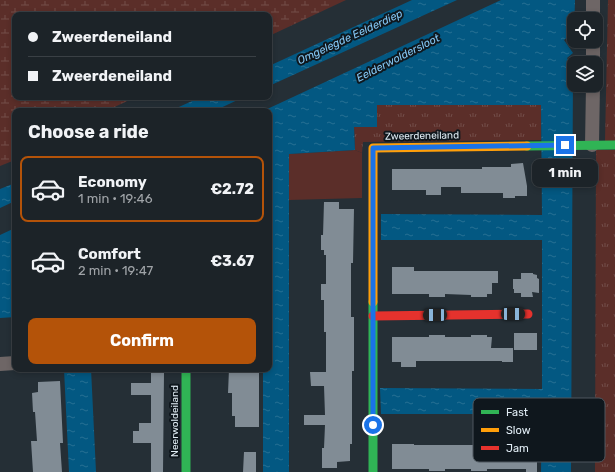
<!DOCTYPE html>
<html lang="en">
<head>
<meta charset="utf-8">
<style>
	body { margin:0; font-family:Rubik,sans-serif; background:#252b30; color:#f1f3f6; height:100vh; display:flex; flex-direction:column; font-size:15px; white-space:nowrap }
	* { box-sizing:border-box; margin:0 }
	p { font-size:13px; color:#a0a4a8 }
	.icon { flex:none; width:22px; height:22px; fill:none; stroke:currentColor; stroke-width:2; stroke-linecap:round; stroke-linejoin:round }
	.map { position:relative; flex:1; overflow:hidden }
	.sheet { position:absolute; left:12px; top:108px; width:260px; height:264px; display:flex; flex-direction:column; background:#1c2328; border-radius:8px; box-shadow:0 2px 6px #0003,0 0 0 1px #3a4045 }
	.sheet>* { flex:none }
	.banner { position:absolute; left:12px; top:12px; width:260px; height:88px; border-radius:8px; box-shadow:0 2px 6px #0003,0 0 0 1px #3a4045; display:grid; align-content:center; height:88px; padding:0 16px; background:#1c2328 }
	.controls { position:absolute; left:567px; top:12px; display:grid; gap:8px }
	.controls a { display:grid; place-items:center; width:36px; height:36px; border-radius:8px; background:#1c2328; box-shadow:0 2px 6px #0003,0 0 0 1px #3a4045; font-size:20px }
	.end { position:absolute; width:18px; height:18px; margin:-9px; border:5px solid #1a73e8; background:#fff; box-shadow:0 0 0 2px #fff }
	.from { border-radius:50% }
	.bubble { position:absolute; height:28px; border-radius:8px; background:#1c2328; box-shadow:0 2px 6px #0003,0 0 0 1px #3a4045; font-size:13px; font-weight:700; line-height:28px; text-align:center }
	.car { position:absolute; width:12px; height:24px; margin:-12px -6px; border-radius:5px; box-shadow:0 0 3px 1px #0007; background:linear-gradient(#222 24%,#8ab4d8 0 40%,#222 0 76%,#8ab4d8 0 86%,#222 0) }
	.banner b { display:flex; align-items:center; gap:14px; height:38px; font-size:15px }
	.banner b+b { border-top:1px solid #3a4045 }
	.banner i { width:10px; height:10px; background:#f1f3f6 }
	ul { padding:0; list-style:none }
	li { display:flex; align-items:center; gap:12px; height:66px; margin:0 8px 6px; padding:0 8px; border:2px solid transparent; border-radius:8px }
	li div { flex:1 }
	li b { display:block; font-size:15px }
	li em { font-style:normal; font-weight:700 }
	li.selected { border-color:#b45309 }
	li>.icon { width:36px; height:36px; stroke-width:1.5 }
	h2 { padding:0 16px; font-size:18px; line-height:48px }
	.action { display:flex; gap:8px; margin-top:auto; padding:8px 16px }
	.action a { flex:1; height:46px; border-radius:8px; background:#b45309; color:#fff; font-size:16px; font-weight:700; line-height:46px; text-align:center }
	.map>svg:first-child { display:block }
	.grass { fill:url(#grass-tufts) }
	.wetland { fill:url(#wetland-marsh) }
	.park { fill:#5b2e29 }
	.water { fill:url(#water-ripples) }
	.building { fill:#818c95 }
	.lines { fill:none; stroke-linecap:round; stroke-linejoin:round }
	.street { stroke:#6e6666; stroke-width:14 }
	.fast { stroke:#30b455; stroke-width:9 }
	.slow { stroke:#ff9f0a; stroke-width:9 }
	.jam { stroke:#e5322d; stroke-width:9 }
	.route { stroke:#1a73e8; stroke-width:5 }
	.labels { text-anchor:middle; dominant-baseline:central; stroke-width:4; stroke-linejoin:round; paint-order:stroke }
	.street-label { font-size:10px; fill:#e1edf5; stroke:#0f171d }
	.water-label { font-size:11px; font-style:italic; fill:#84c8f6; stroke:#0f171d }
	.key { fill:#0f171d; stroke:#4e575e; stroke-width:1 }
	.key-label { font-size:11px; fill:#e1edf5 }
</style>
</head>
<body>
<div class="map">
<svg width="615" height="472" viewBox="0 0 615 472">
	<defs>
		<pattern id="grass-tufts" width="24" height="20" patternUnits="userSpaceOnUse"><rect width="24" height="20" fill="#5b2e29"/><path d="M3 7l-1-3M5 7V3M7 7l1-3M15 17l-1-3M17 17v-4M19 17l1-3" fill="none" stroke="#724d49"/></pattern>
		<pattern id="wetland-marsh" width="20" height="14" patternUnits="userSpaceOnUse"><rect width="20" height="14" fill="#5b2e29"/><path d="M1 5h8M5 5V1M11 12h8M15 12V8" fill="none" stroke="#724d49"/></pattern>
		<pattern id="water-ripples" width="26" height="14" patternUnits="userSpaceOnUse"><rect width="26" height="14" fill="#035882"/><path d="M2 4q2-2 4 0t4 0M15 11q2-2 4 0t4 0" fill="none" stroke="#277094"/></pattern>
	</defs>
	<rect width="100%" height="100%" fill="#252f36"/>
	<path class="grass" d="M608,0H615V141H605Z
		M377,105H541V140L363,142L362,153L355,150L354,127H377Z
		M596,150H615V472H595Z"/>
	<path class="wetland" d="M0,0H346L269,36V15H15V97H136L108,110V111H15V160L0,166Z"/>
	<path class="park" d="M355,150L362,153V198L289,200L288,154Z"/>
	<path class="water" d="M412,0H457L269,86V66Z
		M501,0H575L574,32L564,40L573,53L567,58L573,67L571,472H541L542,414H381L380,388L542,389V240H381V214L542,215L541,105H377V127H354L355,150L289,154V472H263V369H269V111H263Z
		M201,97H244L214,111H170Z
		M15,183V201L0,208V189Z
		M15,228V317L0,318V235Z
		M64,369H91L96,472H69Z"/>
	<path class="building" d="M523,163L527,186V196H515V198H503V193H461V187H441V195H426V190H392V169H482V167H511V164Z
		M324,202H339V209H354L353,263H351V317H354V371H352V444H350V461L337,462V468H322V448H324L325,425H304V415H325L324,386H311L310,372H326V332H324V300H321V284H326V255H324V250H321V235H323Z
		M392,267H414V271H498V283H492V294H487V297H471V295L445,294V297H429V294H392Z
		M521,273H533V274L537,275V278L539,279V293L532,292L533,297H521V293H514V289H513V279H521Z
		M514,333H537V350H514Z
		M429,335H445V337H471V335H487V337H492L491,348H513V362H502V361H416V367H401V362H392V337H429Z
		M229,369H259V427H235V416H232V393H228Z
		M151,373H164L163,472H151V443H133V431H139V423H151V395H131V383H151Z
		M60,381L63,443H60L62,472H33L31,441H37L35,412H33L32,393L38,392V382Z
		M515,438H527V444H537V472H526V469H487V471H471V469H445V471H429V469H392V444H414V445H515Z
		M244,452H256V472H243Z"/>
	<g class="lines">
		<path class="street" d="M593,19V0
			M593,63V41
			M592,145L593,85
			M0,364L15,363"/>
		<path class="fast" d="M527,146L615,145
			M373,302V472
			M186,369V472"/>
		<path class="slow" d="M373,302V148L527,146"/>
		<path class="jam" d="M373,316L528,314"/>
	</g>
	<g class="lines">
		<path class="route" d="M373,425V148L565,145"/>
	</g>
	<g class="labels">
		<g class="street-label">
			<text transform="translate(422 136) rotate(-1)">Zweerdeneiland</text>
			<text transform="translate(175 421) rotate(-90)">Neerwoldeiland</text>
		</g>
		<g class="water-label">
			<text transform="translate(350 37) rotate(-25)">Omgelegde Eelderdiep</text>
			<text transform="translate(398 58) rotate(-27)">Eelderwoldersloot</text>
		</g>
	</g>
	<rect x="473" y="398" width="132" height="64" rx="6" class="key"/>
	<rect x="481" y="410" width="18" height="4" fill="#30b455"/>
	<rect x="481" y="428" width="18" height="4" fill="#ff9f0a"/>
	<rect x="481" y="446" width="18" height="4" fill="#e5322d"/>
	<g class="key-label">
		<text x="506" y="416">Fast</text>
		<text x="506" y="434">Slow</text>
		<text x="506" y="452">Jam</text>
	</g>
</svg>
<div class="controls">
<a><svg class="icon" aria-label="locate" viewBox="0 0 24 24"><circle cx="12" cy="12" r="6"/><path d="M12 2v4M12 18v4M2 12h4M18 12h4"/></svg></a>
<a><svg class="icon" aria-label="layers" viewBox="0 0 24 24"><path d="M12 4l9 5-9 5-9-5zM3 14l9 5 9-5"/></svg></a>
</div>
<i class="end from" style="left:373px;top:425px"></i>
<i class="end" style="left:565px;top:145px"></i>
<div class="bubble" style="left:532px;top:159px;width:66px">1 min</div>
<i class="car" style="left:513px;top:314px;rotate:90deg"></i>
<i class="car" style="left:435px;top:315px;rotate:269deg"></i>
<div class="banner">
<b><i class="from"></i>Zweerdeneiland</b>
<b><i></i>Zweerdeneiland</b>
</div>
<section class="sheet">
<h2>Choose a ride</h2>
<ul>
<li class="selected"><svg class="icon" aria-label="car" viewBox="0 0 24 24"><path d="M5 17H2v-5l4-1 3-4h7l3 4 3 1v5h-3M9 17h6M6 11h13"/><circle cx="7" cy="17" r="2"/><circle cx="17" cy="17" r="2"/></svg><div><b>Economy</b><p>1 min · 19:46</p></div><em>€2.72</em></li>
<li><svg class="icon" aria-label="car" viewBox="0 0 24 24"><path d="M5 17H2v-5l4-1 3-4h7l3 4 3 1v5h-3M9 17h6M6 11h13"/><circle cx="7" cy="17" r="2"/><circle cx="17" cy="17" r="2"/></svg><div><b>Comfort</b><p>2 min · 19:47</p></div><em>€3.67</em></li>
</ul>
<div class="action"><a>Confirm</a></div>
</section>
</div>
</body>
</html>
